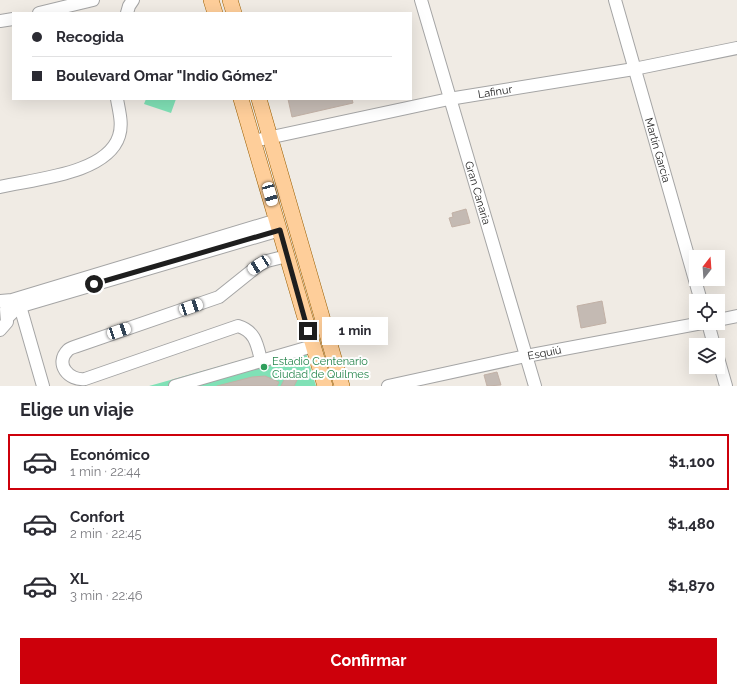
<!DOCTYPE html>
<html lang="es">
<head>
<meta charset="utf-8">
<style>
	body { margin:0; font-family:Raleway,sans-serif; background:#f7f7f7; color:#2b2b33; height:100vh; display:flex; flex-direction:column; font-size:15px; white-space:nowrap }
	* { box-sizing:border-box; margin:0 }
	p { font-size:13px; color:#7c7c81 }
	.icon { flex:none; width:22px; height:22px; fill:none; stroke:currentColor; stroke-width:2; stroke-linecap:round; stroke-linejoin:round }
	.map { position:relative; height:386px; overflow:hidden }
	.details { display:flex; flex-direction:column; background:#fff; flex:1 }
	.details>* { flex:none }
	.banner { position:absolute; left:12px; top:12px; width:400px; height:88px; border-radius:0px; box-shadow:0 4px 16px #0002; display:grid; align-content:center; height:88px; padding:0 20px; background:#fff }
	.needle { width:26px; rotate:17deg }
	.fabs { position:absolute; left:689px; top:250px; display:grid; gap:8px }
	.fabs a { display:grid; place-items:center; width:36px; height:36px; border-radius:0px; background:#fff; box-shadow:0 4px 16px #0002; font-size:20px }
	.end { position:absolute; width:18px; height:18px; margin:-9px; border:5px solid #1e1e1e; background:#fff; box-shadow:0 0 0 2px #fff }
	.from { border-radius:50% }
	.bubble { position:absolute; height:28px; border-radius:0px; background:#fff; box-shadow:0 4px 16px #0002; font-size:13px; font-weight:700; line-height:28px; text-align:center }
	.car { position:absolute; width:12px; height:24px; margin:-12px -6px; border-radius:5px; box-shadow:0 0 3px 1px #0007; background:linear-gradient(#fff 24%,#345 0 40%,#fff 0 76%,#345 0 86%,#fff 0) }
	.banner b { display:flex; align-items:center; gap:14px; height:38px; font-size:15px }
	.banner b+b { border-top:1px solid #e1e1e2 }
	.banner i { width:10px; height:10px; background:#2b2b33 }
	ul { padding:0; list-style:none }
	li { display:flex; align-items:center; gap:12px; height:56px; margin:0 8px 6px; padding:0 12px; border:2px solid transparent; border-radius:0px }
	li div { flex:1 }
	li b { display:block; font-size:15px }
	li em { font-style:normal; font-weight:700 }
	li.selected { border-color:#cd000b }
	li>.icon { width:36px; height:36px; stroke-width:1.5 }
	h2 { padding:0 20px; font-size:18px; line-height:48px }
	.cta { display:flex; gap:8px; margin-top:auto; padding:8px 20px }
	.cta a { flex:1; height:46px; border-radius:0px; background:#cd000b; color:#fff; font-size:16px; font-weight:700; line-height:46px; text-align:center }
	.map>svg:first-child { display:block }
	.pitch { fill:#80e1b6 }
	.building { fill:#c4bab3; stroke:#c2b1a6 }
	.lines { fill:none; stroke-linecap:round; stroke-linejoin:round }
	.minor-casing { stroke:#a5a5a5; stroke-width:14 }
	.major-casing { stroke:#995e00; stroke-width:16 }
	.minor { stroke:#fff; stroke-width:12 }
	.major { stroke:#fece9a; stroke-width:15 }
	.route { stroke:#1e1e1e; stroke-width:5 }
	.leisure-dot { fill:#2e9e5b; stroke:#fff; stroke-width:1.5 }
	.labels { text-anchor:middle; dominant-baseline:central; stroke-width:4; stroke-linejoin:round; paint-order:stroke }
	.street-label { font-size:11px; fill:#1e1e1e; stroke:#fff }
	.leisure-label { font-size:11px; fill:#27864d; stroke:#fff; text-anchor:start }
</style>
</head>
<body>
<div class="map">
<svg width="737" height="386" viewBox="0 0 737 386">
	<rect width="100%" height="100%" fill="#f0ebe4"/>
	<path class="pitch" d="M146,99H176L171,113L144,104Z
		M303,343L316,386H149Z"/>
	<path class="building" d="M288,99H352L353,103L292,117Z
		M466,209L470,223L452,227L449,218L453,217L452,213Z
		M602,301L606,323L581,328L577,306Z
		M497,372L501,385L487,386L484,375Z
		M287,374L297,380L294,386H281Z
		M265,376L279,382L277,386H217L252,377Z"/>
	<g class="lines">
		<g class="minor-casing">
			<g id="minor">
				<path id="s1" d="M421,0L535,386"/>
				<path id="s2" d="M615,0L701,301"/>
				<path d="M39,13L93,0"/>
				<path d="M127,13L129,6L133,0"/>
				<path d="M0,21L13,19"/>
				<path id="s3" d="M254,141L449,99L634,69L737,48"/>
				<path d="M0,187C34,179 107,174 119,136C123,124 119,111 117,99"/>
				<path d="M18,299L43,386"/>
				<path d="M0,301L12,300L277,220"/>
				<path d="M8,317L18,307L280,230"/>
				<path d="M718,320L737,316"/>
				<path d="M708,323L714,345"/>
				<path d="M0,330L7,322L6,309"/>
				<path d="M718,358L726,386"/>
				<path d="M261,360C257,344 255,331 238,326L85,379C69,381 54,364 68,350C70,348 74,347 77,346L219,297L259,265L267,261L287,256"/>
				<path d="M175,386L313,346"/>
				<path id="s4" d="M388,386L526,356L702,323"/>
			</g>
		</g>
		<g class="major-casing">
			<path id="major" d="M211,0L215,13
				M230,0L234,13
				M241,99L325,386
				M259,99L342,386"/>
		</g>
		<use href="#minor" class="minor"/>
		<use href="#major" class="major"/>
	</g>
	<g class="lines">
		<path class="route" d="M94,284L280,230L308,331"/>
	</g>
	<circle class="leisure-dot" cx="264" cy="367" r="4"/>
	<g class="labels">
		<g class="street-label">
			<text stroke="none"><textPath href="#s3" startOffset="246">Lafinur</textPath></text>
			<text stroke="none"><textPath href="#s2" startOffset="156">Martín García</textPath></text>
			<text stroke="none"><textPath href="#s1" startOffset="201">Gran Canaria</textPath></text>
			<text stroke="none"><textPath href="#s4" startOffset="160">Esquiú</textPath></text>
		</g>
		<g class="leisure-label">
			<text x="272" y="361">Estadio Centenario<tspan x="272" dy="13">Ciudad de Quilmes</tspan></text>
		</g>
	</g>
</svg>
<div class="fabs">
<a><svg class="needle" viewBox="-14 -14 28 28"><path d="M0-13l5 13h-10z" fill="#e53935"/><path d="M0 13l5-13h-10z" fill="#7c7c81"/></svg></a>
<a><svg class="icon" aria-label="locate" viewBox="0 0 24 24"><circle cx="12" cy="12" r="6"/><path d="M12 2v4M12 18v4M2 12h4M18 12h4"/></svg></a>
<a><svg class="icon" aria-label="layers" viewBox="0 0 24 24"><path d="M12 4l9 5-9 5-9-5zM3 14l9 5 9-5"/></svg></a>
</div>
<i class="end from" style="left:94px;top:284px"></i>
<i class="end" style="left:308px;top:331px"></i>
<div class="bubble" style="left:322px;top:317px;width:66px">1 min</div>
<i class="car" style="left:270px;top:194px;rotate:164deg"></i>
<i class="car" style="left:259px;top:265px;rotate:237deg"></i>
<i class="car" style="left:191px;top:307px;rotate:71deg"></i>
<i class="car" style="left:119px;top:331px;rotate:71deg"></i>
<div class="banner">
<b><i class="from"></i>Recogida</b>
<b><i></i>Boulevard Omar &quot;Indio Gómez&quot;</b>
</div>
</div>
<section class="details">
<h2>Elige un viaje</h2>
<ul>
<li class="selected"><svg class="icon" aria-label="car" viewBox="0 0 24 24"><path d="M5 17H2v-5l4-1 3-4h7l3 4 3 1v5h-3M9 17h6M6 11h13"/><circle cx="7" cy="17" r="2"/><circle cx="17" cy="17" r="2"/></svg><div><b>Económico</b><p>1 min · 22:44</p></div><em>$1,100</em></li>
<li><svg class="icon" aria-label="car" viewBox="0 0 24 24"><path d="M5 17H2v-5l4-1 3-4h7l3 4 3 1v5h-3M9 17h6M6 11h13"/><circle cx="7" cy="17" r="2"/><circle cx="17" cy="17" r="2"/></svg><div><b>Confort</b><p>2 min · 22:45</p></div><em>$1,480</em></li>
<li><svg class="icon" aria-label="car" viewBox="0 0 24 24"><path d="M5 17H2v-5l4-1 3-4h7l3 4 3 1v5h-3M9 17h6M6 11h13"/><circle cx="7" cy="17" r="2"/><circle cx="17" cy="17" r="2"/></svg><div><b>XL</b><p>3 min · 22:46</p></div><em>$1,870</em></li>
</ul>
<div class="cta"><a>Confirmar</a></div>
</section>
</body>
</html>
